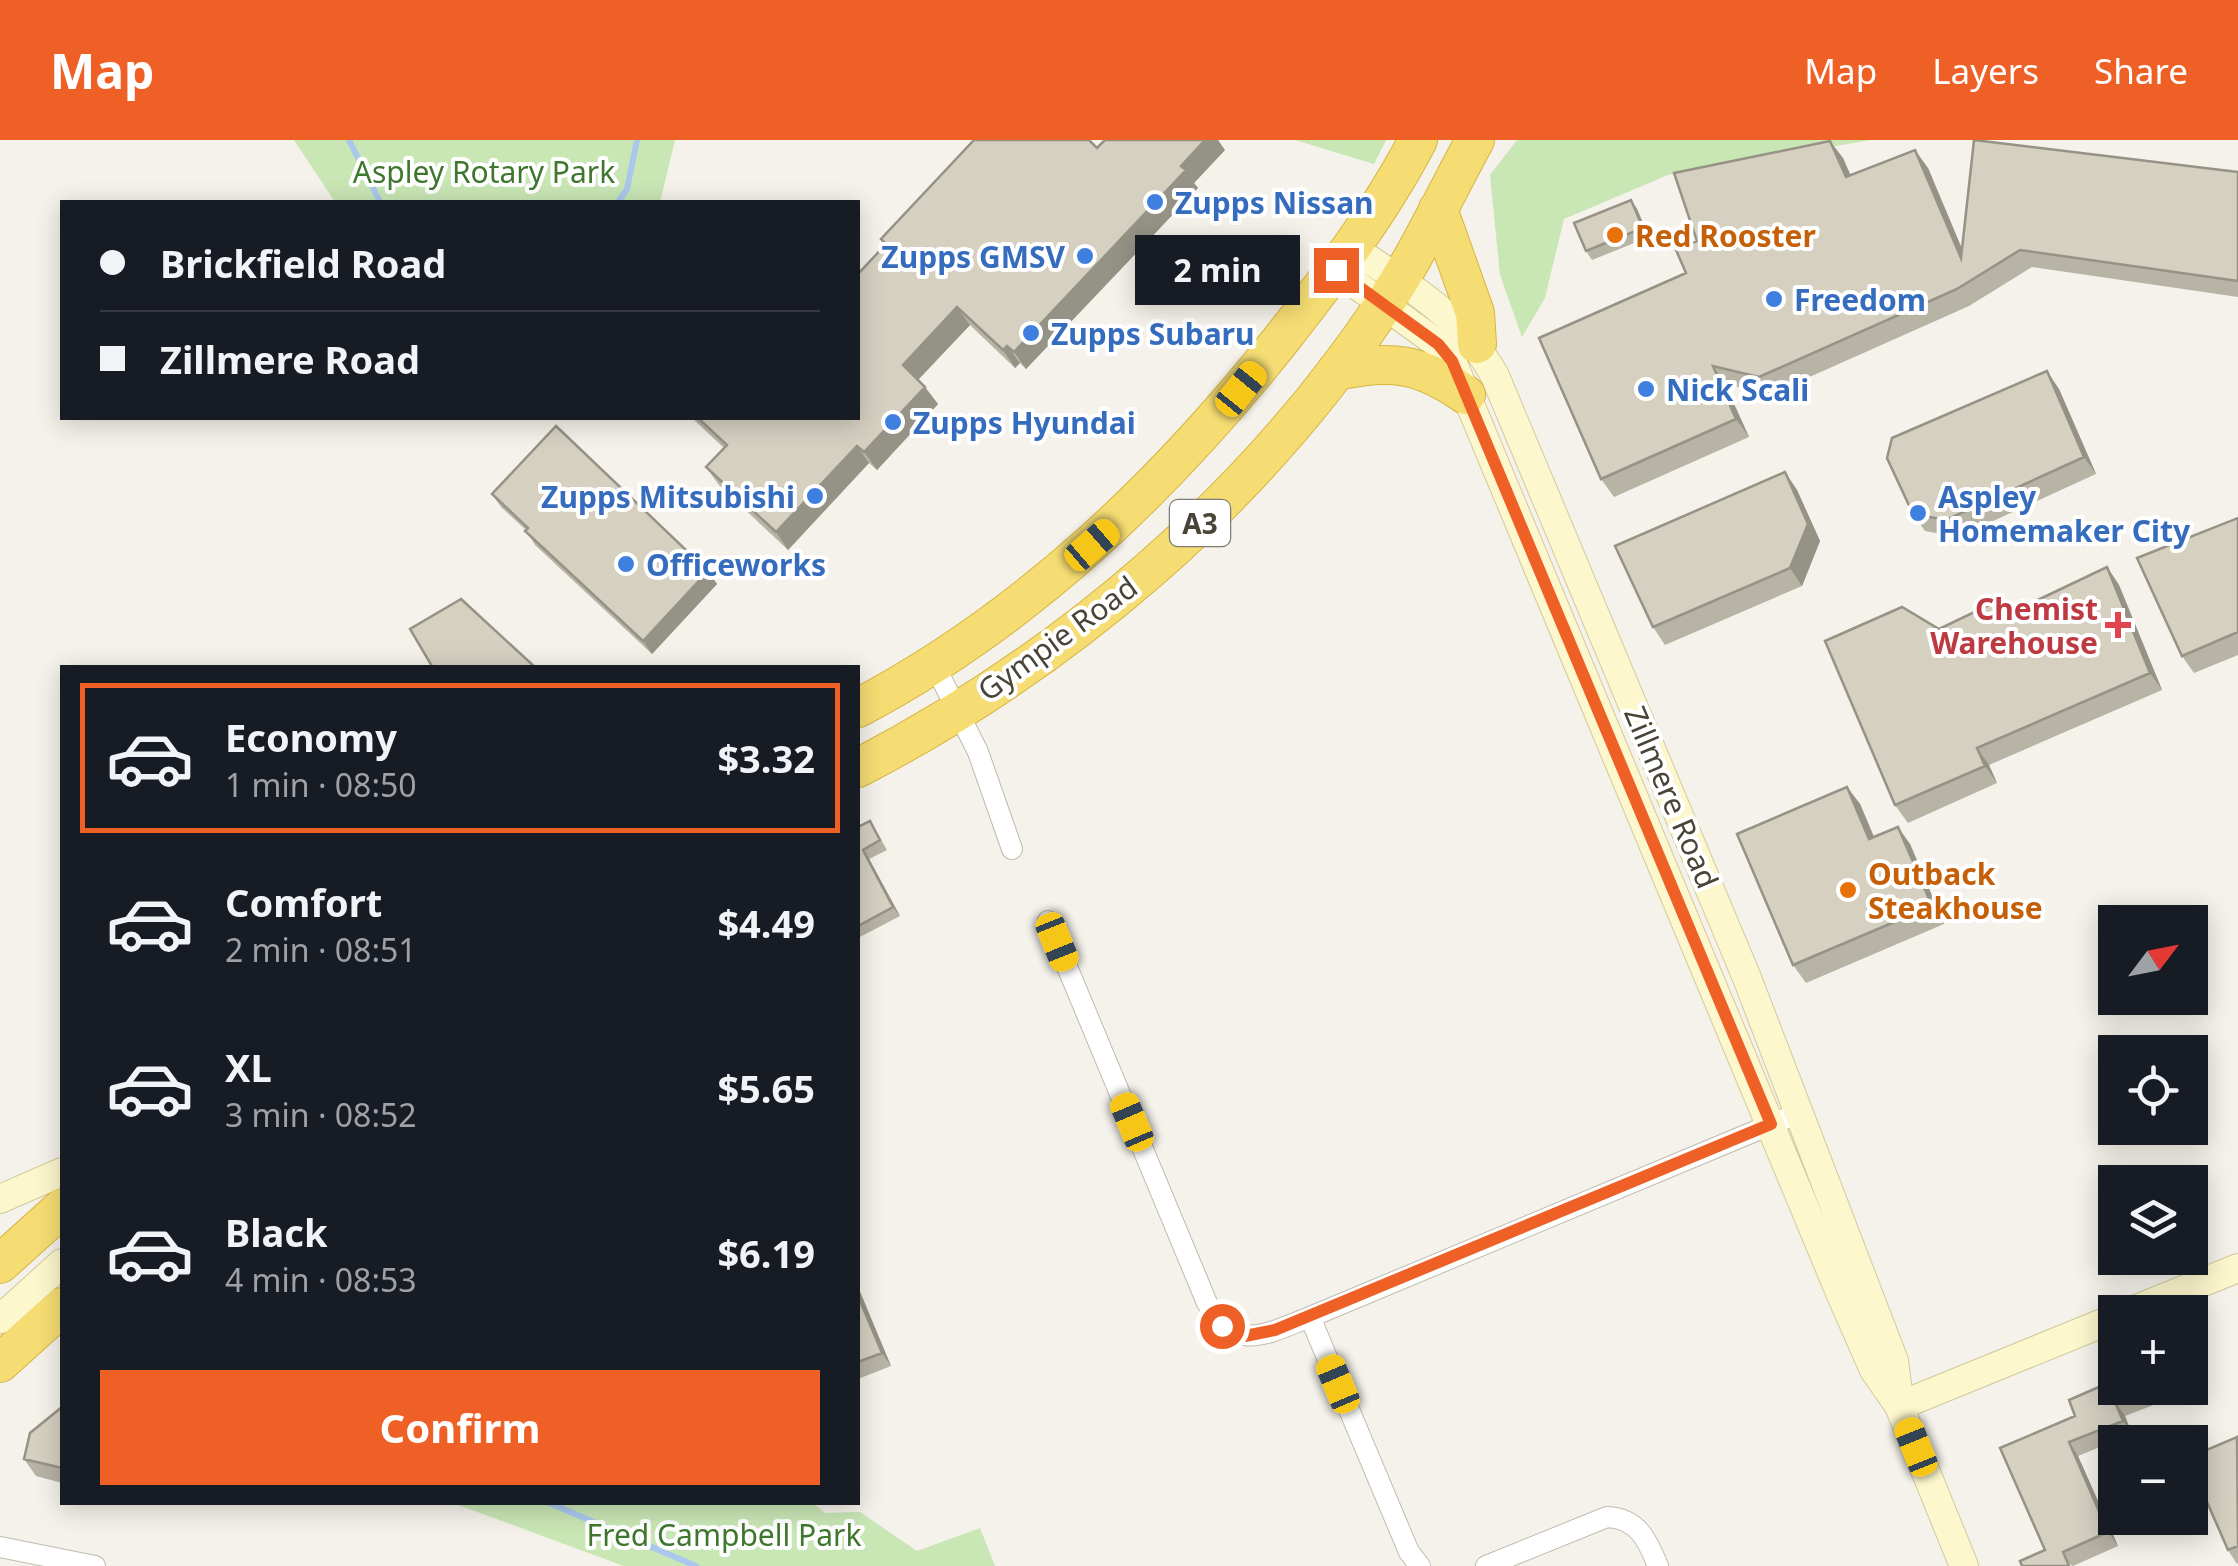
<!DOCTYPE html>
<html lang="en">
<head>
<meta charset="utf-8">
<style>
	body { margin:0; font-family:"Noto Sans",sans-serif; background:#20242c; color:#f1f3f6; height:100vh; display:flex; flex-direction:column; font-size:38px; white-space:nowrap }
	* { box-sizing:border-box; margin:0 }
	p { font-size:32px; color:#9ea1a6 }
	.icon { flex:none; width:55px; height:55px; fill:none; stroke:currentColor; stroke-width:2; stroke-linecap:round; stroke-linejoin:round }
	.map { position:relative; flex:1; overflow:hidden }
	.drawer { position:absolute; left:60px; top:525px; width:800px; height:840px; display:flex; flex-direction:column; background:#171b24; border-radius:0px; box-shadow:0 5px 25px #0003 }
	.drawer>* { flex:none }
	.guide { position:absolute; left:60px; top:60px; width:800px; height:220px; border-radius:0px; box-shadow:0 5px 25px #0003; display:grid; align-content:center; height:220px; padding:0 40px; background:#171b24 }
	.needle { width:65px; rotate:58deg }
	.tools { position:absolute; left:2098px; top:765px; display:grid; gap:20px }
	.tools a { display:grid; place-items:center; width:110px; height:110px; border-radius:0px; background:#171b24; box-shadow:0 5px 25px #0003; font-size:50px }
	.end { position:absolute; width:45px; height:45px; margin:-22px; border:12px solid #ef6026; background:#fff; box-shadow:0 0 0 5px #fff }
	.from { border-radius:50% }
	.bubble { position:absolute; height:70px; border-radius:0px; background:#171b24; box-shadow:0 5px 25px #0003; font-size:32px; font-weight:700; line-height:70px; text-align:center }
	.car { position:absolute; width:30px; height:60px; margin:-30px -15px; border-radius:12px; box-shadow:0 0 8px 2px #0007; background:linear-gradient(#f5c518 24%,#345 0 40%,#f5c518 0 76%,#345 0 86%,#f5c518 0) }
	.guide b { display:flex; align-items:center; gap:35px; height:95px; font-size:38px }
	.guide b+b { border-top:2px solid #363941 }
	.guide i { width:25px; height:25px; background:#f1f3f6 }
	ul { padding:18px 0 0; list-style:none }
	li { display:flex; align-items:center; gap:30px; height:150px; margin:0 20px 15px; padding:0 20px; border:5px solid transparent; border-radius:0px }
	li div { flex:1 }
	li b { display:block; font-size:38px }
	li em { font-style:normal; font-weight:700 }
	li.current { border-color:#ef6026 }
	li>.icon { width:90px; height:90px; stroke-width:1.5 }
	.action { display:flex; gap:20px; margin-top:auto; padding:20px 40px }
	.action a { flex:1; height:115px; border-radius:0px; background:#ef6026; color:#fff; font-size:40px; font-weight:700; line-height:115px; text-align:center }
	header { display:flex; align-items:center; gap:60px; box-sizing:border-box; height:140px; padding:0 50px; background:#ef6026; color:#fff }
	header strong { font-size:48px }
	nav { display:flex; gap:55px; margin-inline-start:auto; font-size:35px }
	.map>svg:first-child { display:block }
	.green { fill:#c9e6b5 }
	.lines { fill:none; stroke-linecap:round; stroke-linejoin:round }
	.stream { stroke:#aac8ed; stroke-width:6 }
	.street-casing { stroke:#bfbbad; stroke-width:22 }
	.secondary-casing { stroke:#d1ca9c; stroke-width:30 }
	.highway-casing { stroke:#d6b442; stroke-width:40 }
	.street { stroke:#fff; stroke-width:20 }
	.secondary { stroke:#fcf7cc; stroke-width:28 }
	.highway { stroke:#f6dd73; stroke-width:38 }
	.wall { fill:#b7b3a5 }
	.shaded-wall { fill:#959286 }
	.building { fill:#d5d0c0; stroke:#959286; stroke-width:2.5 }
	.route { stroke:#ef6026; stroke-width:12 }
	.shop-dot { fill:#3f7fe0; stroke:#fff; stroke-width:4 }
	.food-dot { fill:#e8710a; stroke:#fff; stroke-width:4 }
	.health-dot { fill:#e0444e; stroke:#fff; stroke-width:4 }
	.labels { text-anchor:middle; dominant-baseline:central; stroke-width:8; stroke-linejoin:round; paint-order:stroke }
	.shield { fill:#fff; stroke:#7f7c74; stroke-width:2.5 }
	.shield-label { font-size:28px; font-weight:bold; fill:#484438 }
	.park-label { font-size:30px; fill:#40772e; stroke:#fff }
	.shop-label { font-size:30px; font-weight:bold; fill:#366cbe; stroke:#fff; text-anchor:start }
	.food-label { font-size:30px; font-weight:bold; fill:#c56008; stroke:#fff; text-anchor:start }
	.health-label { font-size:30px; font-weight:bold; fill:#be3a42; stroke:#fff; text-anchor:end }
	.street-label { font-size:30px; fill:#484438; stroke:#fff }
</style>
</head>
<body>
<header>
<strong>Map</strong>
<nav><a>Map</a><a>Layers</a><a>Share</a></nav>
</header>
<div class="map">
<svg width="2238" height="1426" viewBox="0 0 2238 1426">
	<rect width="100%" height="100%" fill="#f4f2ea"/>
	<path class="green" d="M294,0H675L660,62H335Z
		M1295,0H1386L1374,24Z
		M1517,0H1871L1668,35L1564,79L1545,158L1522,197L1500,135L1490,35Z
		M453,1363H813L825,1373L860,1372L917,1411L980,1388L995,1426H624Z"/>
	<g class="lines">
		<path class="stream" d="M349,0L380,62
			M618,62L627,49L637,0
			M547,1362L696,1426"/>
		<g class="street-casing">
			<path id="street" d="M934,524L978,612L1012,709
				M1048,781L1207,1163C1235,1214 1266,1194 1310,1177L1801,972
				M1310,1177L1409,1412L1420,1426
				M0,1407L95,1426
				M1486,1426L1607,1377C1638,1378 1648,1401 1658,1426"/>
		</g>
		<g class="secondary-casing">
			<path id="secondary" d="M1353,109C1408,145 1462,176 1495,236L1747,838L1894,1221L1899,1260
				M1336,130L1438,204L1452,221L1841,1155L1874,1230L1899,1266L1964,1426
				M0,1059L62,1032
				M2129,1172L2238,1128
				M0,1179L62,1123
				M1899,1266L2115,1178"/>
		</g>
		<g class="highway-casing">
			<path id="highway" d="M1438,69L1475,173L1477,204
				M1336,231C1391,219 1420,223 1466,255
				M858,568C1026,479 1162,349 1280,201C1331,136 1380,73 1418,0
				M858,628C1066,520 1252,362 1383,166C1418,114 1445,55 1475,0
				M0,1124L62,1068
				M0,1223L62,1167"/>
		</g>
		<use href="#street" class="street"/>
		<use href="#secondary" class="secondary"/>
		<use href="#highway" class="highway"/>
	</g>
	<path class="wall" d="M1097,8L1225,10L1194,43L1198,48L1026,229L1020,223L1015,228L970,185L918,240L938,264L877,330L869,323L788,410L719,345L706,327L724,308L692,278H858L885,105L881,99Z
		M1843,18L1850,35L1928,28L1962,109L2238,32V157L2032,127L1969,166L1771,254L1725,244L1749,297L1614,357L1601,339L1686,133L1697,101Z
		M1631,60L1637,69L1649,97L1592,120L1586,111Z
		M2059,249L2096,334L1958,397L1925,391L1913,374Z
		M1785,332L1797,350L1820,401L1802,446L1665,505L1653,487Z
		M492,354L708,431L717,444L652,514L535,405L526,390L501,367Z
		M2238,378V515L2194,533L2182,516Z
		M2107,427L2119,445L2162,550L1989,625L1997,643L1908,683L1895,665L1939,489L2021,468Z
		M1847,647L1860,664L1874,697L1910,704L1944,784L1806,843L1793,825Z
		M870,681L887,710L869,719L900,776L858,798V687Z
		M858,1147L891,1226L858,1239Z
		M2159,1248L2164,1261L2125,1276L2132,1294L2078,1316L2118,1406L2073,1426L2045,1410L2075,1276L2069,1260Z
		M62,1267V1343L36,1336L24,1319Z
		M2238,1299V1423L2237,1424L2228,1410Z"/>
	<path class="shaded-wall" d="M1205,0H1218L1225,10L1194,43L1198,48L1026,229L1014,212Z
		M1830,1L1843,18L1859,54L1846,37Z
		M1915,10L1928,28L1973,135L1961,118Z
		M1631,60L1637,69L1649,97L1643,88Z
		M957,167L970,185L915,243L903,225Z
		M1007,206L1020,223L1015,228L1003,210Z
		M1713,226L1725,244L1749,297L1736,279Z
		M2047,231L2059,249L2096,334L2084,317Z
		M925,247L938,264L877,330L864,312Z
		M857,306L869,323L788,410L776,392Z
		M1785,332L1797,350L1820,401L1802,446L1790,428Z
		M2107,427L2119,445L2162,550L2150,533Z
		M708,431L717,444L652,514L643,501Z
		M1977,608L1989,625L1997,643L1985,626Z
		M1847,647L1860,664L1882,716L1869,699Z
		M1898,687L1910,704L1944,784L1932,766Z
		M863,710L869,719L900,776L893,767Z
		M858,1147L891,1226L882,1213L858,1156Z
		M2115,1262L2125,1276L2132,1294L2123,1281Z
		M2069,1302L2078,1316L2118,1406L2108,1392Z"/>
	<path class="building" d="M974,0H1089L1097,8L1105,0H1205L1181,26L1186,30L1014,212L1007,206L1003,210L957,167L903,225L925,247L864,312L857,306L776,392L706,327L727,305L698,278H858V134L886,104L881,99Z
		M1974,0L2238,32V141L2020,110L1957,149L1759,237L1713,226L1736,279L1601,339L1539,198L1686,133L1676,110L1697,101L1674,33L1830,1L1846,37L1915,10L1961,118Z
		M1631,60L1643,88L1586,111L1574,83Z
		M2047,231L2084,317L1946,380L1913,374L1887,318L1892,298Z
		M556,286L708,431L643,501L525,391L528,388L492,354Z
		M1785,332L1808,384L1790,428L1653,487L1615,406Z
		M2238,378V492L2182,516L2137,418Z
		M2107,427L2150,533L1977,608L1985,626L1895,665L1825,501L1902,467L1939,489L1989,465L2021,468Z
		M461,459L536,528H433L410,489Z
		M1847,647L1869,699L1898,687L1932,766L1793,825L1737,694Z
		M870,681L880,700L863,710L893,767L858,786V687Z
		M858,1156L882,1213L858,1222Z
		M2115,1209V1223L2110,1211Z
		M2115,1240V1248H2155L2115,1262L2123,1281L2069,1302L2108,1392L2063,1412L2069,1426H2022L2020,1421L2045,1410L2000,1308L2075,1276L2069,1260Z
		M62,1267V1328L24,1319L30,1293Z
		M2237,1297L2238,1406L2228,1410L2190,1323V1317Z"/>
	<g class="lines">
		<path class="route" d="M1222,1186L1245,1196L1275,1190L1771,984L1452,221L1438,204L1336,130"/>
	</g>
	<g class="shop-dot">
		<circle cx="1155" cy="62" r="10"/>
		<circle cx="1085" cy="116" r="10"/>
		<circle cx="1774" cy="159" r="10"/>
		<circle cx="1031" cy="193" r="10"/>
		<circle cx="1646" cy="249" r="10"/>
		<circle cx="893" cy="282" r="10"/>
		<circle cx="815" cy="356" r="10"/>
		<circle cx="1918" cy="373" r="10"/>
		<circle cx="626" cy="424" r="10"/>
	</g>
	<g class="food-dot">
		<circle cx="1615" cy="95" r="10"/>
		<circle cx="1848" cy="750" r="10"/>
	</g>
	<path class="health-dot" d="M2113 470h10v10h10v10h-10v10h-10v-10h-10v-10h10z"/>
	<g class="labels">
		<rect class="shield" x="1170" y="360" width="60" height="46" rx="8"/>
		<g class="shield-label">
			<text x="1200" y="383">A3</text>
		</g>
		<g class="park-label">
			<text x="484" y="31">Aspley Rotary Park</text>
			<text x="724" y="1394">Fred Campbell Park</text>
		</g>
		<g class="shop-label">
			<text x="1175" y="62">Zupps Nissan</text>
			<text x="1065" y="116" text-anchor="end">Zupps GMSV</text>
			<text x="1794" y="159">Freedom</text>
			<text x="1051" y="193">Zupps Subaru</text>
			<text x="1666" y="249">Nick Scali</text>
			<text x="913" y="282">Zupps Hyundai</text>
			<text x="795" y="356" text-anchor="end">Zupps Mitsubishi</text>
			<text x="1938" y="356">Aspley<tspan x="1938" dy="34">Homemaker City</tspan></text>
			<text x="646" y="424">Officeworks</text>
		</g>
		<g class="food-label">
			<text x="1635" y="95">Red Rooster</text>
			<text x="1868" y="733">Outback<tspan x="1868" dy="34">Steakhouse</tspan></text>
		</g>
		<g class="health-label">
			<text x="2098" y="468">Chemist<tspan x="2098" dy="34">Warehouse</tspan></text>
		</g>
		<g class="street-label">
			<text transform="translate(1057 498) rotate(-36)">Gympie Road</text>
			<text transform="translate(1672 657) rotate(67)">Zillmere Road</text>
		</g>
	</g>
</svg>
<div class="tools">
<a><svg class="needle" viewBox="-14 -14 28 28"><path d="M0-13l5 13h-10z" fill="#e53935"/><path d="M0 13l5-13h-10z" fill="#9ea1a6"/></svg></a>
<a><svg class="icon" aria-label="locate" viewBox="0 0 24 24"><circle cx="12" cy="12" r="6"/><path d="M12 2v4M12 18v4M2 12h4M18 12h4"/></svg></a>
<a><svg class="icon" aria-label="layers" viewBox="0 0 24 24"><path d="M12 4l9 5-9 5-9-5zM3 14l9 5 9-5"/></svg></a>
<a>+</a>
<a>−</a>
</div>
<i class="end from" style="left:1222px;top:1186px"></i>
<i class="end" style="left:1336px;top:130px"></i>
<div class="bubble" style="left:1135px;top:95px;width:165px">2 min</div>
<i class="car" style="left:1241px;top:249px;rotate:39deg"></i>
<i class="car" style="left:1092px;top:405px;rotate:49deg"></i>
<i class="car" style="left:1057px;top:802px;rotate:158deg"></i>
<i class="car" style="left:1132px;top:982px;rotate:337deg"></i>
<i class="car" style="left:1338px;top:1244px;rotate:337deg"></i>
<i class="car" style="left:1916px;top:1307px;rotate:338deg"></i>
<div class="guide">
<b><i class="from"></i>Brickfield Road</b>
<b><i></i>Zillmere Road</b>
</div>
<section class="drawer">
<ul>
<li class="current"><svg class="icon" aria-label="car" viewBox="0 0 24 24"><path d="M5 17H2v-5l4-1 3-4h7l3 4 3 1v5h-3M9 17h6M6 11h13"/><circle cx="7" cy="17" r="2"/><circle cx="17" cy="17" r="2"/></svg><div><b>Economy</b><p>1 min · 08:50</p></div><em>$3.32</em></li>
<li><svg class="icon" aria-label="car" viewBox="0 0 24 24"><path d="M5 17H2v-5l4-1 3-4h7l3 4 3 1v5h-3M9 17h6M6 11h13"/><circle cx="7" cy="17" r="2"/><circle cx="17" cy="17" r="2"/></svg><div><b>Comfort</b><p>2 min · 08:51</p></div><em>$4.49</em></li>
<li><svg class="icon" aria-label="car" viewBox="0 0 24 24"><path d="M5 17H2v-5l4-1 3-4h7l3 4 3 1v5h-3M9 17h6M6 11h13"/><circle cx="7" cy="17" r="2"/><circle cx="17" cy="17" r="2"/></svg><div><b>XL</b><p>3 min · 08:52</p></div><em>$5.65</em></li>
<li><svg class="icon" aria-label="car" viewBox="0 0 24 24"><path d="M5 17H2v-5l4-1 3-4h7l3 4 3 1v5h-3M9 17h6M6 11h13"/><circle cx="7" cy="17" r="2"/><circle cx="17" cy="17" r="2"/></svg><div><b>Black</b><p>4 min · 08:53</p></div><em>$6.19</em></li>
</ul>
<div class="action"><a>Confirm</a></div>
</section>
</div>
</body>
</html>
